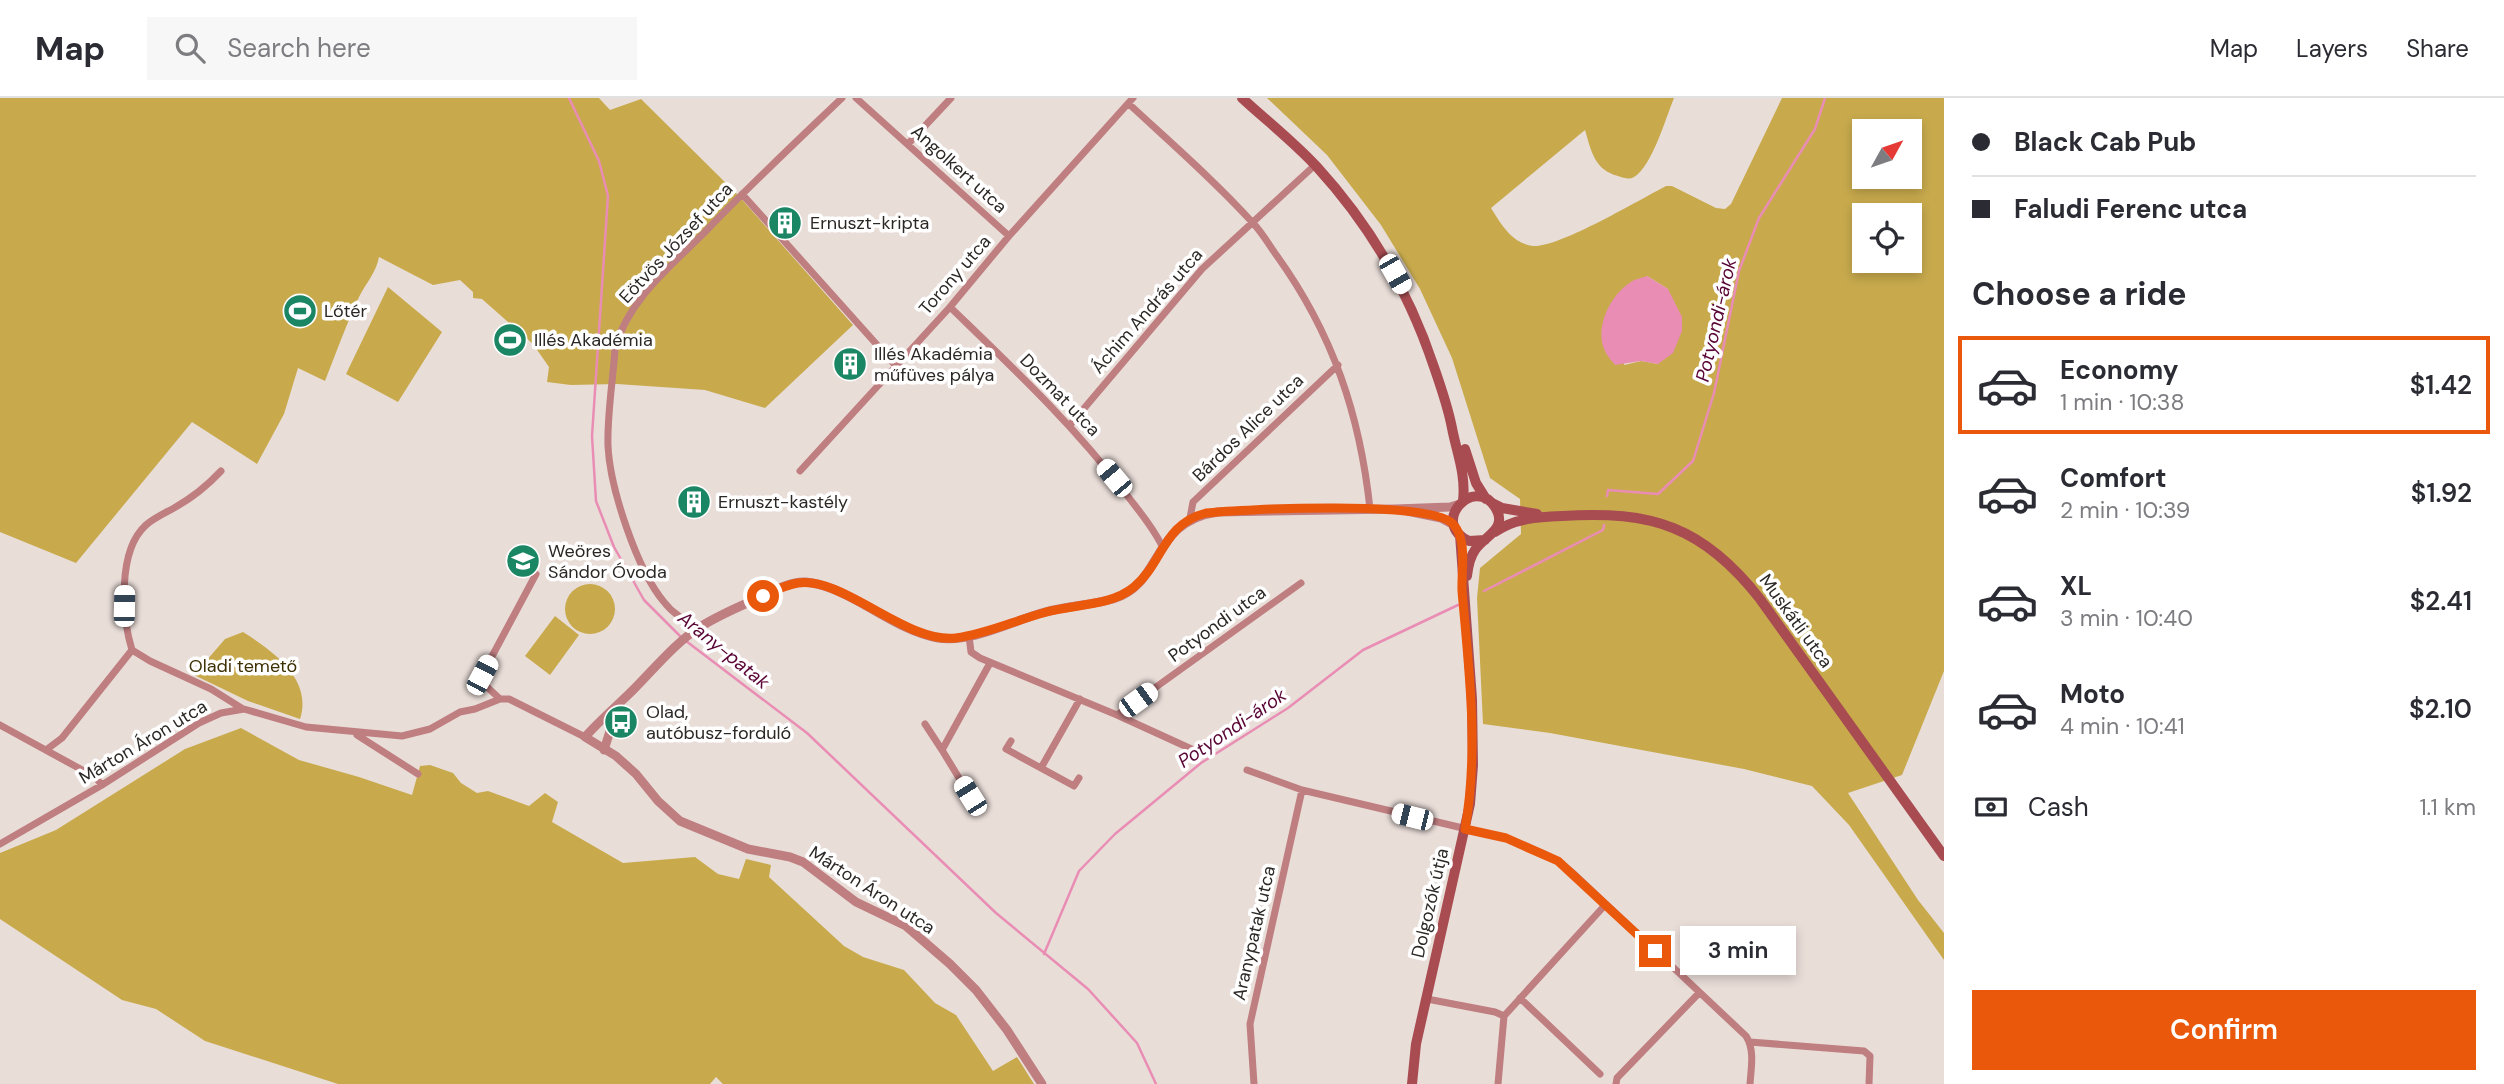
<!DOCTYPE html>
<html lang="en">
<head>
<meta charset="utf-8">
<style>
	body { margin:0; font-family:"DM Sans",sans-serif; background:#f7f7f7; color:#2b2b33; height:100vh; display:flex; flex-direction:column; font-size:26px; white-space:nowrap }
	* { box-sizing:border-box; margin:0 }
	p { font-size:23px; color:#7c7c81 }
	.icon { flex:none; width:38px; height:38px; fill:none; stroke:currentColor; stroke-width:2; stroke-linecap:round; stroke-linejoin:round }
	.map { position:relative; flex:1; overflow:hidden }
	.side { display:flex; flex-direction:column; background:#fff; width:560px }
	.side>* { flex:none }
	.guide { display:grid; align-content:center; height:154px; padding:0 28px; background:#fff }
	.needle { width:46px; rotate:50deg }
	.controls { position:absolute; left:1852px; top:21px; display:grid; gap:14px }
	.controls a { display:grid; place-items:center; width:70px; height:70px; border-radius:0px; background:#fff; box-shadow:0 4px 10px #0003; font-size:35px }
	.end { position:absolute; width:32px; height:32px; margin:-16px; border:9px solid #ea580c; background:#fff; box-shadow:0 0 0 4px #fff }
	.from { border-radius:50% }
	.bubble { position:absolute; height:49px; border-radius:0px; background:#fff; box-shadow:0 4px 10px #0003; font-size:23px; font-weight:600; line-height:49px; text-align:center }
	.car { position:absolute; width:21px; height:42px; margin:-21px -10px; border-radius:9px; box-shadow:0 0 5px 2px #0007; background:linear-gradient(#fff 24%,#345 0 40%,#fff 0 76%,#345 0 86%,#fff 0) }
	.guide b { display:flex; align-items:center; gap:24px; height:66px; font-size:26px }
	.guide b+b { border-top:2px solid #e1e1e2 }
	.guide i { width:18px; height:18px; background:#2b2b33 }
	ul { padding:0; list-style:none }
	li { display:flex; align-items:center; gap:21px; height:98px; margin:0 14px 10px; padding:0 14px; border:4px solid transparent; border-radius:0px }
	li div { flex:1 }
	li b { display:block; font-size:26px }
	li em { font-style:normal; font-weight:600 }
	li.active { border-color:#ea580c }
	li>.icon { width:63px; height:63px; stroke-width:1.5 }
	h2 { padding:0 28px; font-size:32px; line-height:84px }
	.pay { display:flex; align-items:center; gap:18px; height:77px; padding:0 28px; font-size:26px }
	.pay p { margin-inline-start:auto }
	.primary-button { display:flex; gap:14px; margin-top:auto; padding:14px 28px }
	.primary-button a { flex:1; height:80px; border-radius:0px; background:#ea580c; color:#fff; font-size:28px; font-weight:600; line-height:80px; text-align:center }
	header { display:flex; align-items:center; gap:42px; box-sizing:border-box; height:98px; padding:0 35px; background:#fff; border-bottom:2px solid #e1e1e2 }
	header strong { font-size:33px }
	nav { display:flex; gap:38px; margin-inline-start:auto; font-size:24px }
	.search { width:490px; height:63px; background:#f7f7f7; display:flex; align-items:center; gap:18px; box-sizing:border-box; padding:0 24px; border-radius:0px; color:#7c7c81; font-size:26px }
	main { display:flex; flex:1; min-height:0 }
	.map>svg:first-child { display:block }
	.green { fill:#c8aa4d; fill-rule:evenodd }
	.water { fill:#e98db4 }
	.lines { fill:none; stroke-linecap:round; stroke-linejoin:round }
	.stream { stroke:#e98db4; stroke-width:2.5 }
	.minor { stroke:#bf7e80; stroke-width:7 }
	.tertiary { stroke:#bf7e80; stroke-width:9 }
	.secondary { stroke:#a94c52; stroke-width:10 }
	.route { stroke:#ea580c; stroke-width:9 }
	.labels { text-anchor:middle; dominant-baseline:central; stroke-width:7; stroke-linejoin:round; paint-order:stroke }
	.street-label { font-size:18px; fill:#2b2725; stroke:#fff }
	.poi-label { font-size:18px; fill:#2b2725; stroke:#fff; text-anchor:start }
	.park-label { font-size:18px; fill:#3d3005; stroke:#fff }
	.water-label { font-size:19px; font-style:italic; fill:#590535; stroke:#fff }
</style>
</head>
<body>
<header>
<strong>Map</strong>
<div class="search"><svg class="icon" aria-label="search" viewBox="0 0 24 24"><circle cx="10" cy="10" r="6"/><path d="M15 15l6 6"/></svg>Search here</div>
<nav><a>Map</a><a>Layers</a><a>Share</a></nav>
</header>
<main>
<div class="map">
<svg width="1944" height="986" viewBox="0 0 1944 986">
	<rect width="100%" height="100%" fill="#e9ddd8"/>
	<path class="green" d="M0,0H599L610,12L641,1L738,97L853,227L765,310L705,292L617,286L571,287L547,284L549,269L533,246L482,201L473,200V194L460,182L433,187L379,159C376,175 366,185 359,199C346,227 336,255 325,283L298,270L284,316L257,366L192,324L76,465L0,434Z
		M1267,0H1674C1666,19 1652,69 1634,79C1629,82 1624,80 1618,78C1594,72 1591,52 1585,32L1491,110C1501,126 1512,146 1534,148C1560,149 1639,102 1666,88H1672L1716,110L1725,111L1731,106L1782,0H1944V573L1902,677L1848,695L1918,802L1944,835V862L1849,727L1812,688L1744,671L1550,635L1483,626L1477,500L1480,470L1521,436L1520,401L1490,380L1452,260L1420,191L1381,127L1327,57ZM1864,33H1909V79H1864ZM1864,117H1909V163H1864ZM1647,178L1668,191L1658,266L1641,263L1624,267Z
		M388,189L442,234L398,304L346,276Z
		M565 511a25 25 0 1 1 50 0a25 25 0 1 1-50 0Z
		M555,518L579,537L550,577L525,558Z
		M243,534C273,553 313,581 300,621L248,603L194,577L225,541Z
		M241,630L299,662L359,679L412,697L420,668L430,667L453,675L461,685L477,695L488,693L529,708L545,695L558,704L552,724L623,765L695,759L718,776L739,781L746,761L771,767L769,779L844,848L863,859L904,872L935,905L956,917L993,973L1017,959L1034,986H723L716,979L710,986H338L205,943L156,911L122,902L0,821V755L56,732L185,651Z"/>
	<path class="water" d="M1647,178L1668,191L1682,219V233L1673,255L1658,266L1641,263L1615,267C1612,263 1607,258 1605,253C1594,230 1610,197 1631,184C1635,181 1642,180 1647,178Z"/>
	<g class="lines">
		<path class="stream" d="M569,0L599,63L608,98L592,338L596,403L614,449L644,502L681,539
			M1607,398L1608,392L1658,396L1693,363L1714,295L1739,173L1759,120L1815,31L1825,0
			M1484,493L1603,432L1604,427
			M686,543L807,635L996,815L1088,891L1137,945L1156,986
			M1044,856L1079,773L1115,736L1201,665L1288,610L1363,552L1458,507"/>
		<path class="minor" d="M856,0L1009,138
			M1129,6C1170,44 1214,82 1252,124C1262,134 1269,147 1277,158C1333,236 1360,317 1370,411
			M908,46L951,0
			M742,96L896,268
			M950,209C1012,269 1074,327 1126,396C1139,413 1153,429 1162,448
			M1070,327L1202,171L1315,67
			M221,373C207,388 192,400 174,410C165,415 154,420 146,427C117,453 122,519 132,552L150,563L211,591L243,611
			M800,373L950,209L1009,138L1133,0
			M1190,420L1193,404L1338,267
			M698,530C686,523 673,516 664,504C637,472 610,390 608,348C607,316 613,283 615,251C627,203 671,168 705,134C749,88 796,44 842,0
			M969,538L971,554L980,560L1117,617L1198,654
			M500,601L485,587L482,577L536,476
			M1117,617L1301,485
			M925,626L942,652
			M0,627L95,679L102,687
			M357,637L418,676
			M1011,643L1006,651L1074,688L1079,680
			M46,652L62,640L132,552
			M1041,670L1080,601
			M1247,672L1302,692L1505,740L1542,755L1558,763L1574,776L1746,938C1755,952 1751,970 1750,986
			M970,698L942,652L990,565
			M0,746L102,687L199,625L221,615L244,611L306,629L402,638L430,631L460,614L475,611L500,601H509L585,639
			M1520,900L1600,976
			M1427,901L1495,914L1504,918
			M1750,944L1864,953L1870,958L1869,986
			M1254,986L1250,926L1302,692
			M1498,986L1504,918L1606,806
			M1616,986L1617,980L1699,895"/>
		<path class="tertiary" d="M1407,413L1441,420L1454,427
			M604,652L617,611
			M1042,986L1007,932L976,892L950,866L906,828L856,804L803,764L790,759L748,751L680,723L658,703L636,676L616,658L585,639C600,622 618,607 634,591C655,570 675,545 700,529C719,517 740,508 761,499C775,492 791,483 806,484C851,489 894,533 938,540C974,545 1011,523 1045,514C1067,508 1091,507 1113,501C1164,486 1150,423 1218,414L1395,411L1450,409L1460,406"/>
		<path class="secondary" d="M1242,0C1267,23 1294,44 1317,69C1370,127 1409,194 1434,269C1441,289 1448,309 1452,330C1457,356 1466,376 1463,403
			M1465,351L1476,385L1486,401
			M1492,405L1502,410L1537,416
			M1495,434C1515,420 1539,419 1562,418C1652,412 1704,429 1760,501L1944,758
			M1467,478C1468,469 1470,459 1475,452C1484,438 1509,431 1495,409C1474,377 1429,425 1469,443L1485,442
			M1412,986L1416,946L1470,706L1473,667L1472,601L1460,437"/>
	</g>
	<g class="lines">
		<path class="route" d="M763,498C774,493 785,487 798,485C843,478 906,546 956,540C986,536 1014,523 1043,515C1071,506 1110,509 1134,489C1163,465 1163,426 1206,415C1242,411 1432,402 1453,426C1468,442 1461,473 1462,493C1469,572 1479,652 1465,731L1506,740L1558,763L1655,853"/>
	</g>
	<defs>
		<g id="building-disc" transform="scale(1.75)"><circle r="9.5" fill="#1a8663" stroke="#fff"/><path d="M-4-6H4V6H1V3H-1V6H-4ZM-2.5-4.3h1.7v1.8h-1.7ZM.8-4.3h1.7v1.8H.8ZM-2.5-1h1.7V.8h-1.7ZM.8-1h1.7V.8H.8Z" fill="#fff"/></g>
		<g id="stadium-disc" transform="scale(1.75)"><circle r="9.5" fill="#1a8663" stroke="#fff"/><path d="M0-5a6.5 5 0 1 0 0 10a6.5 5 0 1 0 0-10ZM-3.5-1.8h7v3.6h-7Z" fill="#fff"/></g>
		<g id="school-disc" transform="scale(1.75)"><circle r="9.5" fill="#1a8663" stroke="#fff"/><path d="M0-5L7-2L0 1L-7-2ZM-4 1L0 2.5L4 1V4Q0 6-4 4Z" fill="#fff"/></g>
		<g id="bus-disc" transform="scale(1.75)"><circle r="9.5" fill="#1a8663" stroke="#fff"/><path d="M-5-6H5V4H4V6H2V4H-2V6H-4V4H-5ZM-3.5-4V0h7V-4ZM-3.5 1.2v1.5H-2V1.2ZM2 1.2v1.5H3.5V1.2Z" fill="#fff"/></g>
	</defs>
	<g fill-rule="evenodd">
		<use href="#building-disc" x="785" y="125"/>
		<use href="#stadium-disc" x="300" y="213"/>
		<use href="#stadium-disc" x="510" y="242"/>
		<use href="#building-disc" x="850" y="266"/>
		<use href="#building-disc" x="694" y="404"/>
		<use href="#school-disc" x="523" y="463"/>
		<use href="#bus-disc" x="621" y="624"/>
	</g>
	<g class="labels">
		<g class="street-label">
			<text transform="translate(959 71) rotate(42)">Angolkert utca</text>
			<text transform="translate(676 145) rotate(-47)">Eötvös József utca</text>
			<text transform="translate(955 177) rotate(-49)">Torony utca</text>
			<text transform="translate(1147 213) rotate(-49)">Áchim András utca</text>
			<text transform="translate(1060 297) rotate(46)">Dozmat utca</text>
			<text transform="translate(1248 330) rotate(-44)">Bárdos Alice utca</text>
			<text transform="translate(1796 523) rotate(54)">Muskátli utca</text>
			<text transform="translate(1217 526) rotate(-36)">Potyondi utca</text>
			<text transform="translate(143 644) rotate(-31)">Márton Áron utca</text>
			<text transform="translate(872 792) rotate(33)">Márton Áron utca</text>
			<text transform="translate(1430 805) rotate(-77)">Dolgozók útja</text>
			<text transform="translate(1254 835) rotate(-77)">Aranypatak utca</text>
		</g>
		<g class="poi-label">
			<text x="810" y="125">Ernuszt-kripta</text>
			<text x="324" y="213">Lőtér</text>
			<text x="534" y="242">Illés Akadémia</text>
			<text x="874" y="256">Illés Akadémia<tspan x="874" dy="21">műfüves pálya</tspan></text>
			<text x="718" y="404">Ernuszt-kastély</text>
			<text x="548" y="453">Weöres<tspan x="548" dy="21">Sándor Óvoda</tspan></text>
			<text x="646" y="614">Olad,<tspan x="646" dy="21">autóbusz-forduló</tspan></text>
		</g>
		<g class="park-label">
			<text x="243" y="568">Oladi temető</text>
		</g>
		<g class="water-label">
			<text transform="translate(1716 222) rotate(-77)">Potyondi-árok</text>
			<text transform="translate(724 552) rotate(39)">Arany-patak</text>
			<text transform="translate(1232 630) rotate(-34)">Potyondi-árok</text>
		</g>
	</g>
</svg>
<div class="controls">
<a><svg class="needle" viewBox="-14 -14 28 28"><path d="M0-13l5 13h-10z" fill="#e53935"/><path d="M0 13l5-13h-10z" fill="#7c7c81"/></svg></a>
<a><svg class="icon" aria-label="locate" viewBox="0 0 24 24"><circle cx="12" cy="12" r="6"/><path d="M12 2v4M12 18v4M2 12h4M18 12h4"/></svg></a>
</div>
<i class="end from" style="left:763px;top:498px"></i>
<i class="end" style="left:1655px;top:853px"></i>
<div class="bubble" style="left:1680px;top:828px;width:116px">3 min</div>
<i class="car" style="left:1395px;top:176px;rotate:150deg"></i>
<i class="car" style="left:1114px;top:380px;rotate:320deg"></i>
<i class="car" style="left:124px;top:508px;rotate:1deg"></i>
<i class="car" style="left:482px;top:577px;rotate:28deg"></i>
<i class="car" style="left:1138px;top:602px;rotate:54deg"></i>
<i class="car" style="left:970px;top:698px;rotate:328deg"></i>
<i class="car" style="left:1412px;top:719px;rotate:284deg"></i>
</div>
<section class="side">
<div class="guide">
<b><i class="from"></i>Black Cab Pub</b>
<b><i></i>Faludi Ferenc utca</b>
</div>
<h2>Choose a ride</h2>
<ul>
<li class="active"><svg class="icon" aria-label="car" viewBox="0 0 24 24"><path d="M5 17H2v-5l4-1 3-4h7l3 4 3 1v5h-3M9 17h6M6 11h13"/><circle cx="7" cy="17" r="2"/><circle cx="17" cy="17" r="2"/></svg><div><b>Economy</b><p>1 min · 10:38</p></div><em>$1.42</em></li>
<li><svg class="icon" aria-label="car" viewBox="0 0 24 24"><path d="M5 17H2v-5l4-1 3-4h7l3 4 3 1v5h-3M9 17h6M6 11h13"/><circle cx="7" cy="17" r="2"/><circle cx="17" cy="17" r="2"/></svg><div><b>Comfort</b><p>2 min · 10:39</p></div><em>$1.92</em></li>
<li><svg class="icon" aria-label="car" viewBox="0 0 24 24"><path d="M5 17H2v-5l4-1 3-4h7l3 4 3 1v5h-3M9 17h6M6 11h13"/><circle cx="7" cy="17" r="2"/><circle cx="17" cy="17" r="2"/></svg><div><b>XL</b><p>3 min · 10:40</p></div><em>$2.41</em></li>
<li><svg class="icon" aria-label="car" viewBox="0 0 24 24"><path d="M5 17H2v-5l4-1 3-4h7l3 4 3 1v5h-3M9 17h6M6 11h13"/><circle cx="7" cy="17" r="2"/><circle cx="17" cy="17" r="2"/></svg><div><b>Moto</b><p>4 min · 10:41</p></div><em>$2.10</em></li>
</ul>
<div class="pay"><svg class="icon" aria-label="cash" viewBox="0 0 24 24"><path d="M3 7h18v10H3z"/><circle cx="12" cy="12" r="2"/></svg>Cash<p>1.1 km</p></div>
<div class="primary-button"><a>Confirm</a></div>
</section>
</main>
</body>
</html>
